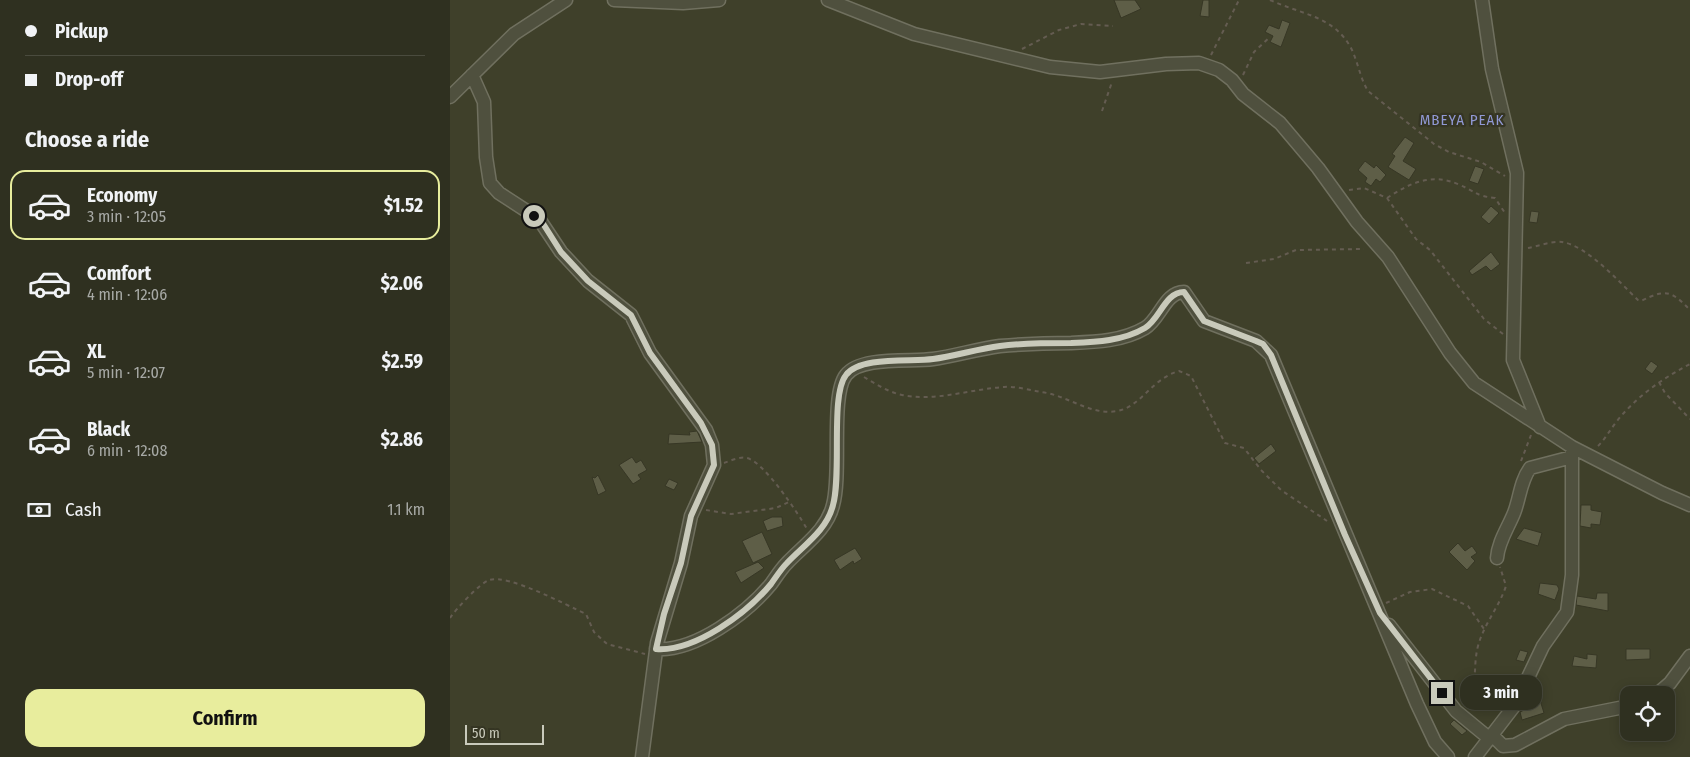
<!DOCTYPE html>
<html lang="en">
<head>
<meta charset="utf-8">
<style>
	body { margin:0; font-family:"Fira Sans Condensed",sans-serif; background:#3b3c2d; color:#f1f3f6; height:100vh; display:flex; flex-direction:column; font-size:19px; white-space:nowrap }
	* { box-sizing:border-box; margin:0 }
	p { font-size:16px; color:#a7a9a5 }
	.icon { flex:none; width:28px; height:28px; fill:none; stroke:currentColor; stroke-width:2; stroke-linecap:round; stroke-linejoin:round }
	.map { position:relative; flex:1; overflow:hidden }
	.side { display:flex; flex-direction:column; background:#2f3020; width:450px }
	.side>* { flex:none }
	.top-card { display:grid; align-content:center; height:110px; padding:0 25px; background:#2f3020 }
	.fabs { position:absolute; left:1170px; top:686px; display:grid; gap:10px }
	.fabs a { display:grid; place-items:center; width:55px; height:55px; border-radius:10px; background:#2f3020; box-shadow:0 2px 12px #0003,0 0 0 1px #4a4b3e; font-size:25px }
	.scale { position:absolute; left:15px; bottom:12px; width:79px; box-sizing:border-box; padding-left:5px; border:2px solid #c9cabb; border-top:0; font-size:14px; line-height:18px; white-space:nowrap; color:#c9cabb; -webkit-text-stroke:4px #353523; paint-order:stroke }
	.end { position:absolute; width:22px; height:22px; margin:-11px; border:6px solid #c9cabb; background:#111; box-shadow:0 0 0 2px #111 }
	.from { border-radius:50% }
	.bubble { position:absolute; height:35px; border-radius:15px; background:#2f3020; box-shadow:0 2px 12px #0003,0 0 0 1px #4a4b3e; font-size:16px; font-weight:700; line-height:35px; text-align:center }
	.top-card b { display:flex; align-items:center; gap:18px; height:48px; font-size:19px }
	.top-card b+b { border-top:1px solid #4a4b3e }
	.top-card i { width:12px; height:12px; background:#f1f3f6 }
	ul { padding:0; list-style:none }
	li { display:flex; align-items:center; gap:15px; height:70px; margin:0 10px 8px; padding:0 15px; border:2px solid transparent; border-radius:15px }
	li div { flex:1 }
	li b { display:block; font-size:19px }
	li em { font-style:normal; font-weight:700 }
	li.selected { border-color:#e8ed9d }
	li>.icon { width:45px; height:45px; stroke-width:1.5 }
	h2 { padding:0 25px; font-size:22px; line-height:60px }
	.pay { display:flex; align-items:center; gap:12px; height:55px; padding:0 25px; font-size:19px }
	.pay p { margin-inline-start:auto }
	.primary-button { display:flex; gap:10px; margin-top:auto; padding:10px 25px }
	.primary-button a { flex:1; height:58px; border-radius:15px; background:#e8ed9d; color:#111; font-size:20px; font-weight:700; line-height:58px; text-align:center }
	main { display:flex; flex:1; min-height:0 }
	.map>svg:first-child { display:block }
	.building { fill:#5e5e47; stroke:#373725 }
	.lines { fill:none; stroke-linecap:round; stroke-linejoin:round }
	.minor-casing { stroke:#70705f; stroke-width:15 }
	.path { stroke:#645c51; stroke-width:2; stroke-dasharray:4 4; stroke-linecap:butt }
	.minor { stroke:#4f503e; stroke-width:12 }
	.route { stroke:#c9cabb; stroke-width:6 }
	.labels { text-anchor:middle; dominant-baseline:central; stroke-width:4.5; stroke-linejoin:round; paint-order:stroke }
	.quarter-label { font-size:15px; letter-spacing:1px; fill:#9199d5; stroke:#353523 }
</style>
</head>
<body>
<main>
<section class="side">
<div class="top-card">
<b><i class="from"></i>Pickup</b>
<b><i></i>Drop-off</b>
</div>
<h2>Choose a ride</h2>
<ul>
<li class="selected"><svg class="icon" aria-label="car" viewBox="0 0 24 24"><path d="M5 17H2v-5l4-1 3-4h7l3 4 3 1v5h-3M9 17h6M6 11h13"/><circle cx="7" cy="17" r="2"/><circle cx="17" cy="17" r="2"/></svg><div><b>Economy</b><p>3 min · 12:05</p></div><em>$1.52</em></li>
<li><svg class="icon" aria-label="car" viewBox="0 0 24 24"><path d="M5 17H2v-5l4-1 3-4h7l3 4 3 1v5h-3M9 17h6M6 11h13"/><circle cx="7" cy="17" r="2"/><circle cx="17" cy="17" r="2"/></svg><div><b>Comfort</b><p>4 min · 12:06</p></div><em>$2.06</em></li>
<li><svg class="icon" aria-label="car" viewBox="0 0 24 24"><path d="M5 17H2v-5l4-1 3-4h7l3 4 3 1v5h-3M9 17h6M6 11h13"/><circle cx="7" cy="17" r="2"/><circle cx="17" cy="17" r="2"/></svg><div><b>XL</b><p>5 min · 12:07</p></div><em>$2.59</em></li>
<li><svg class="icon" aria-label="car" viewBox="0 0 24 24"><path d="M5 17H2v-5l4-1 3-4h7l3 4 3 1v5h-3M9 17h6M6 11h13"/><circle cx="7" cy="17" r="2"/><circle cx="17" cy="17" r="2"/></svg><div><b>Black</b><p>6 min · 12:08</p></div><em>$2.86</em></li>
</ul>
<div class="pay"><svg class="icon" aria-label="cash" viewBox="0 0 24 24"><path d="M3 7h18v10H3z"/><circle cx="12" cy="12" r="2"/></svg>Cash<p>1.1 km</p></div>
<div class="primary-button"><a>Confirm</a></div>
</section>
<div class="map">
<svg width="1240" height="757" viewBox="0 0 1240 757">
	<rect width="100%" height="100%" fill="#3f402a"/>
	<path class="building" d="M664,0H685L691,9L671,18Z
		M753,0H759V17L750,16Z
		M832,20L840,23L831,47L820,42L823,36L815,32L819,25L829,29Z
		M955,137L964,143L953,161L966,169L959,180L938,167L945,156L942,154Z
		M915,161L924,168L926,165L936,175L930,182L926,179L921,186L915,182L917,178L908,170Z
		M1025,166L1034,169L1028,184L1019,181Z
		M1041,206L1049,213L1039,224L1031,217Z
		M1081,211L1089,212L1087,223L1079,222Z
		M1041,252L1050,264L1041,271L1036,266L1022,275L1019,271Z
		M1201,361L1208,366L1202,374L1195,369Z
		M247,431L252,442L218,444L219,434L240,435L239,432Z
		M821,444L826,451L809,464L804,458Z
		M182,457L186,463L191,460L197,470L188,475L191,479L183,484L169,465Z
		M148,475L156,491L148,495L142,477L145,478Z
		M219,479L228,483L224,490L215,486Z
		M1131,505H1141V510L1152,512L1150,525L1141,524V528L1130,526Z
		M322,517H332L333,526L317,531L313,521Z
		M1074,528L1092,533L1088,546L1066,539Z
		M312,532L322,554L303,563L292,541Z
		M1008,543L1015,551L1022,546L1027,553L1021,557L1025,561L1017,570L999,552Z
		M405,548L412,559L404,564L403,561L390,570L384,560Z
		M308,562L314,568L291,583L285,572Z
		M1090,583L1107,585L1109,589L1105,600L1088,594Z
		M1147,593H1158V611L1126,605L1127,596L1146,599Z
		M1176,649H1200V659L1176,660Z
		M1070,650L1078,652L1074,662L1066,660Z
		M1137,654L1147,655L1146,668L1122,666L1124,656L1137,659Z
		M1090,700L1094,713L1072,720L1070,712L1080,707L1079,704Z
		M1004,720L1017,731L1012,735L1000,724Z"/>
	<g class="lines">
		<g class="minor-casing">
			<path id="minor" d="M164,0L233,3L269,0
				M378,0L464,34L600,67L650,72L716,64L749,63L769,70L782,80L793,94L830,123L868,168L907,222L938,257L1000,353L1024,383L1122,447L1212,493L1240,505
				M1032,0L1042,69L1067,173L1063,360L1090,427
				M22,75L34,102L36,157L40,183L49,193L89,219L111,252L138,281L181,315L200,353L256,430L262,445L264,465L241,516L231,563L207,643L192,757
				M0,97L64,34L116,0
				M1047,558C1048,542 1058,528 1064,513C1070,498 1070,482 1080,468L1122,457
				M939,625L1006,711L1040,739
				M206,649C245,652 297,613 321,584C326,577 331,569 337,563C354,545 377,530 383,505C392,474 380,395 396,375C410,356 461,362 483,359C505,356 527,349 550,346C573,344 597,343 621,343C646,342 673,341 695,328C710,319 715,292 734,292L754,321L806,341L821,355L967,704L985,742L998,757
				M1206,695L1220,683L1240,656
				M1043,736L1053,746L1065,745L1114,719L1179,706
				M1025,757L1065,705L1093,646L1117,612L1122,575V447"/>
		</g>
		<path class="path" d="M820,0C850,14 884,16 901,48C908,62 910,78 918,91L984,144L999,152L1031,162L1055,176
			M572,49L609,30L631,24L663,26
			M761,55L789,0
			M793,75L804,52L820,37
			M652,111L662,82
			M899,190L914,188L937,198L966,239L980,250L1034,319L1053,334
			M937,198C960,183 982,172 1010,185C1026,192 1026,196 1045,198L1055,213
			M1078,248C1088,246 1102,241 1112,242C1138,246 1170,283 1188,300L1191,301C1215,289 1221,290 1240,310
			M796,263L824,259L846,250L914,249
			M414,377C426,384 438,392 452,395C485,402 521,389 554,387C566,386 579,390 591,392C617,395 641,416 667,411C691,407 701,379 729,371L741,376L775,443L794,448L811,470L831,490L877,521
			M1209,382L1215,393L1240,419
			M1148,446C1155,439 1160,430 1167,421C1186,397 1213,378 1240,364
			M1071,461L1081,435
			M274,463C280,461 290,456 297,458C314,462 348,513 357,529
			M256,510L281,514L326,508L341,501
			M936,603L960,592L982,589L1018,606L1034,629
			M0,618C5,610 30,583 39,580C59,574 116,605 136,614L144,632L157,644L195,654
			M1014,702C1030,678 1022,670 1028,646C1034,624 1049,607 1056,586L1050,567
			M1201,732L1224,739"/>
		<use href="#minor" class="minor"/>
	</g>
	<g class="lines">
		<path class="route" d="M84,216L92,222L111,252L138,281L181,315L200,353L251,423L262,445L264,465L241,516L231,563L214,614L206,649C245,652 297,613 321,584C326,577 331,569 337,563C354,545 377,530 383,505C392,474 380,395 396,375C410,356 461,362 483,359C505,356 527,349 550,346C573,343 597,343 621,343C646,342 673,341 695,328C710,319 715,292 734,292L754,321L806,341L813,344L821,355L895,535L930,613L992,693"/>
	</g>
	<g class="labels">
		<g class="quarter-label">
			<text x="1012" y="120">MBEYA PEAK</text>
		</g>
	</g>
</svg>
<div class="fabs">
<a><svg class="icon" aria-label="locate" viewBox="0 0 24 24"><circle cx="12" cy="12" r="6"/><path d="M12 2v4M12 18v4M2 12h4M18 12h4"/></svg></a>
</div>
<div class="scale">50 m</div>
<i class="end from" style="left:84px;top:216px"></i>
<i class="end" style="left:992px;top:693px"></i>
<div class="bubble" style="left:1010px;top:675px;width:82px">3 min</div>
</div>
</main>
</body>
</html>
